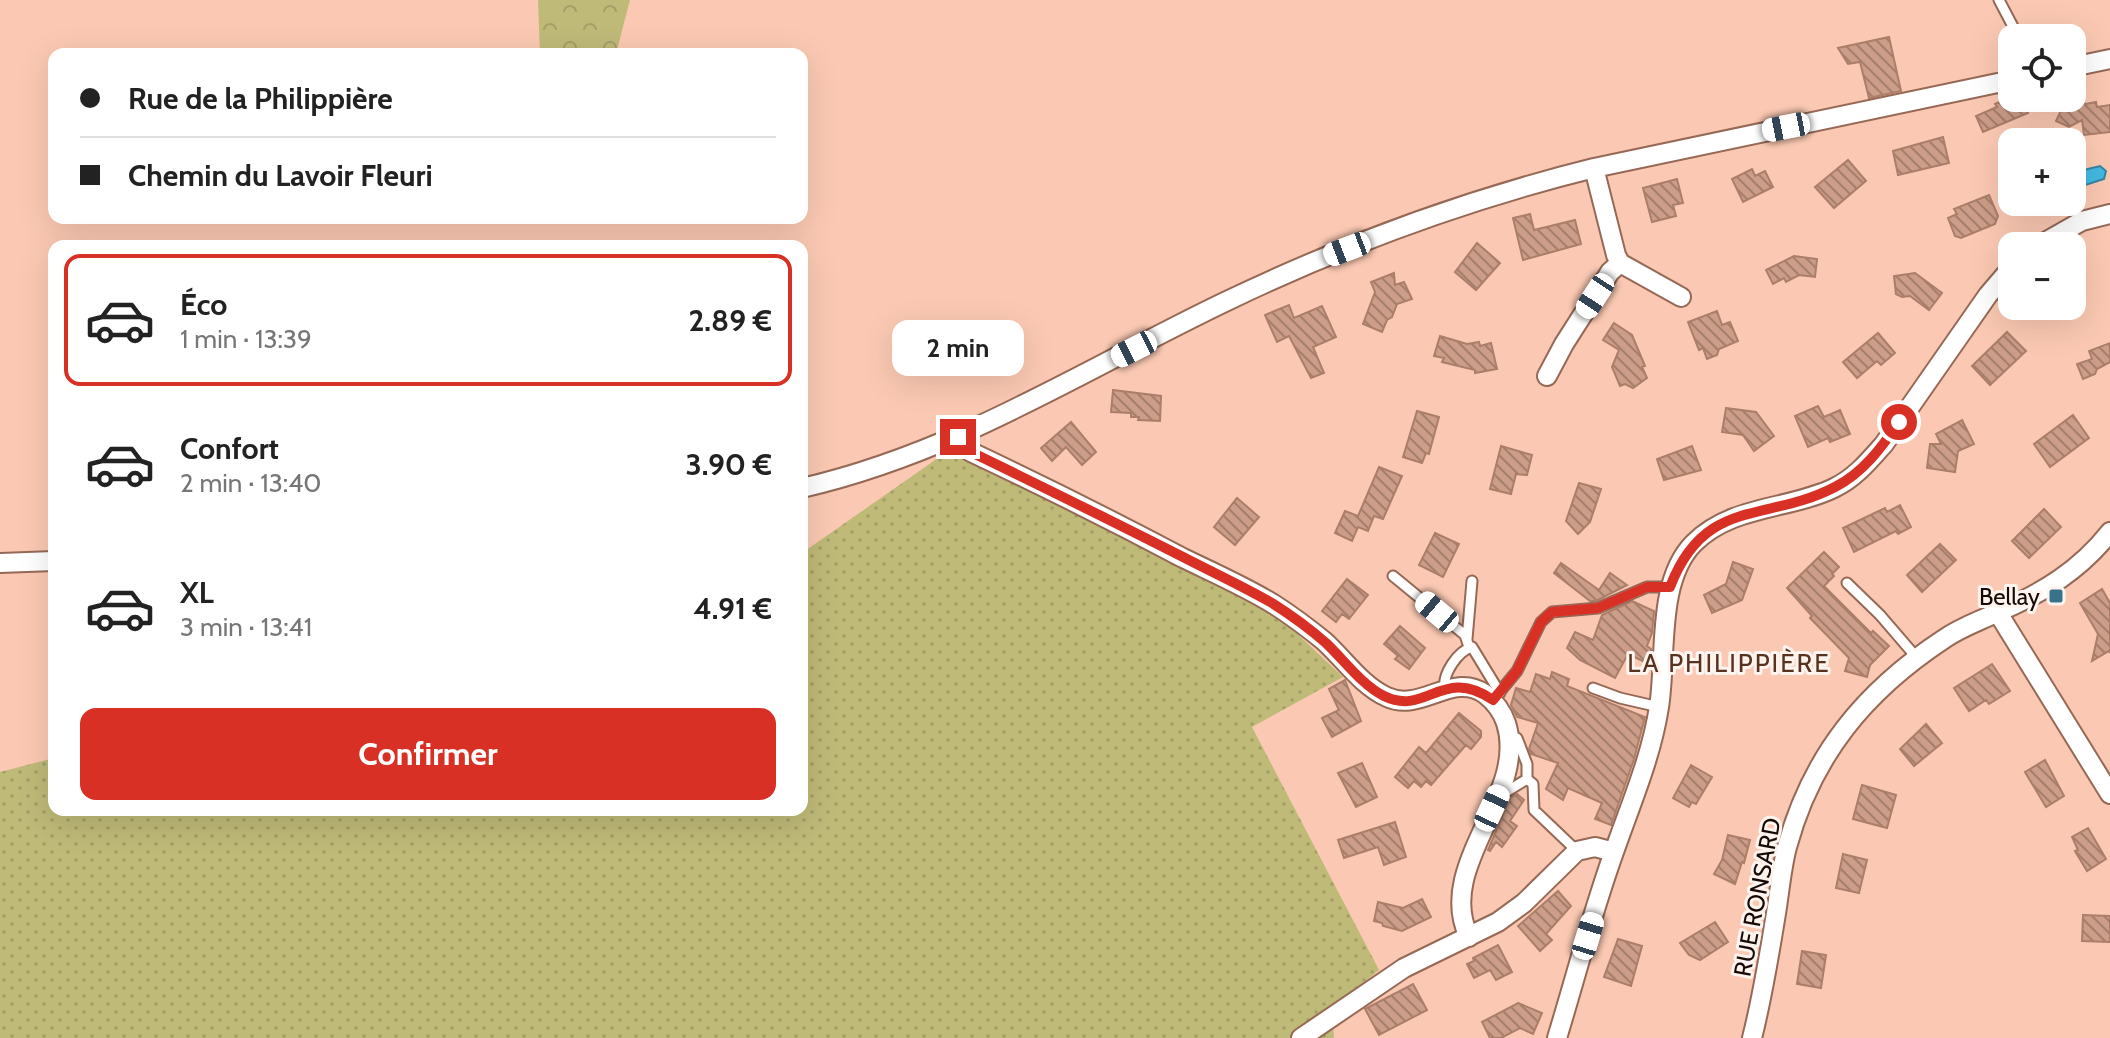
<!DOCTYPE html>
<html lang="fr">
<head>
<meta charset="utf-8">
<style>
	body { margin:0; font-family:Cabin,sans-serif; background:#f6f6f6; color:#222; height:100vh; display:flex; flex-direction:column; font-size:30px; white-space:nowrap }
	* { box-sizing:border-box; margin:0 }
	p { font-size:26px; color:#767676 }
	.icon { flex:none; width:44px; height:44px; fill:none; stroke:currentColor; stroke-width:2; stroke-linecap:round; stroke-linejoin:round }
	.map { position:relative; flex:1; overflow:hidden }
	.side { position:absolute; left:48px; top:240px; width:760px; height:576px; display:flex; flex-direction:column; background:#fff; border-radius:16px; box-shadow:0 8px 32px #0002 }
	.side>* { flex:none }
	.guide { position:absolute; left:48px; top:48px; width:760px; height:176px; border-radius:16px; box-shadow:0 8px 32px #0002; display:grid; align-content:center; height:176px; padding:0 32px; background:#fff }
	.controls { position:absolute; left:1998px; top:24px; display:grid; gap:16px }
	.controls a { display:grid; place-items:center; width:88px; height:88px; border-radius:16px; background:#fff; box-shadow:0 8px 32px #0002; font-size:40px }
	.end { position:absolute; width:36px; height:36px; margin:-18px; border:10px solid #d93025; background:#fff; box-shadow:0 0 0 4px #fff }
	.from { border-radius:50% }
	.bubble { position:absolute; height:56px; border-radius:16px; background:#fff; box-shadow:0 8px 32px #0002; font-size:26px; font-weight:700; line-height:56px; text-align:center }
	.car { position:absolute; width:24px; height:48px; margin:-24px -12px; border-radius:10px; box-shadow:0 0 6px 2px #0007; background:linear-gradient(#fff 24%,#345 0 40%,#fff 0 76%,#345 0 86%,#fff 0) }
	.guide b { display:flex; align-items:center; gap:28px; height:76px; font-size:30px }
	.guide b+b { border-top:2px solid #e0e0e0 }
	.guide i { width:20px; height:20px; background:#222 }
	ul { padding:14px 0 0; list-style:none }
	li { display:flex; align-items:center; gap:24px; height:132px; margin:0 16px 12px; padding:0 16px; border:4px solid transparent; border-radius:16px }
	li div { flex:1 }
	li b { display:block; font-size:30px }
	li em { font-style:normal; font-weight:700 }
	li.current { border-color:#d93025 }
	li>.icon { width:72px; height:72px; stroke-width:1.5 }
	.action { display:flex; gap:16px; margin-top:auto; padding:16px 32px }
	.action a { flex:1; height:92px; border-radius:16px; background:#d93025; color:#fff; font-size:32px; font-weight:700; line-height:92px; text-align:center }
	.map>svg:first-child { display:block }
	.grass { fill:url(#grass-dots) }
	.forest { fill:url(#forest-crowns) }
	.water { fill:#43bae3; stroke:#3685a0; stroke-width:2 }
	.building { fill:url(#building-back-hatch); stroke:#ab7e6a; stroke-width:2 }
	.lines { fill:none; stroke-linecap:round; stroke-linejoin:round }
	.service-casing { stroke:#956956; stroke-width:13 }
	.minor-casing { stroke:#956956; stroke-width:22 }
	.service { stroke:#fff; stroke-width:9 }
	.minor { stroke:#fff; stroke-width:18 }
	.route { stroke:#d93025; stroke-width:10 }
	.poi-dot { fill:#36738a; stroke:#fef4ef; stroke-width:3 }
	.labels { text-anchor:middle; dominant-baseline:central; stroke-width:6; stroke-linejoin:round; paint-order:stroke }
	.poi-label { font-size:24px; fill:#190904; stroke:#fef4ef; text-anchor:end }
	.street-label { font-size:24px; fill:#190904; stroke:#fef4ef }
	.neighbourhood-label { font-size:26px; letter-spacing:2px; fill:#58311f; stroke:#fef4ef }
</style>
</head>
<body>
<div class="map">
<svg width="2110" height="1038" viewBox="0 0 2110 1038">
	<defs>
		<pattern id="grass-dots" width="8" height="8" patternUnits="userSpaceOnUse" patternTransform="scale(2)"><rect width="8" height="8" fill="#bfba78"/><path d="M2 2h.1M6 6h.1" fill="none" stroke="#a49f66" stroke-width="1.8" stroke-linecap="round"/></pattern>
		<pattern id="forest-crowns" width="20" height="18" patternUnits="userSpaceOnUse" patternTransform="scale(2)"><rect width="20" height="18" fill="#bfba78"/><path d="M2 6a3 3 0 1 1 6 0M12 15a3 3 0 1 1 6 0" fill="none" stroke="#a49f66"/></pattern>
		<pattern id="building-back-hatch" width="6" height="6" patternUnits="userSpaceOnUse" patternTransform="scale(2)"><rect width="6" height="6" fill="#cc9d88"/><path d="M-1 5l2 2M0 0l6 6M5-1l2 2" fill="none" stroke="#a57e6d"/></pattern>
	</defs>
	<rect width="100%" height="100%" fill="#fbc9b3"/>
	<path class="grass" d="M948,451L1269,607L1343,677L1252,727L1379,970L1332,1008L1334,1038H0V772L54,758V810H802V553Z"/>
	<path class="forest" d="M538,0H630L616,54H540Z"/>
	<path class="water" d="M2100,166L2106,171L2104,179L2079,187L2075,172Z"/>
	<path class="building" d="M1889,37L1901,91L1869,98L1860,62L1848,64L1838,48Z
		M2008,98H2022L2028,113L1983,132L1976,116L1997,107L1995,104Z
		M2067,98L2086,104L2096,102L2097,107L2110,105V132L2084,135L2082,120L2069,127L2056,121Z
		M1943,137L1949,163L1898,175L1893,151Z
		M1848,160L1866,181L1834,208L1815,187Z
		M1752,169L1755,176L1765,171L1773,187L1743,202L1732,179Z
		M1677,179L1683,203L1673,205L1676,216L1652,222L1643,188Z
		M1989,195L1998,216L1995,224L1961,238L1955,236L1948,218L1957,214L1954,209Z
		M1530,214L1534,230L1575,220L1581,244L1523,260L1513,218Z
		M1477,243L1500,263L1476,290L1455,272Z
		M1794,256L1817,259L1815,277L1799,275L1786,282L1784,278L1773,284L1766,270Z
		M1394,273L1395,285L1404,282L1412,299L1397,304L1392,317L1387,320L1382,332L1363,324L1375,292L1371,282Z
		M1915,273L1942,293L1929,310L1910,296L1902,297L1896,294L1894,276Z
		M1289,305L1294,318L1322,306L1336,337L1313,347L1324,373L1311,378L1289,336L1277,342L1265,315Z
		M1717,311L1722,325L1730,322L1738,341L1719,349L1717,355L1707,359L1703,348L1699,350L1688,322Z
		M1614,323L1632,335L1645,366L1642,367L1647,378L1633,388L1625,384L1620,386L1612,367L1619,350L1603,340Z
		M2007,332L2026,351L1990,385L1972,366Z
		M1878,333L1895,353L1881,365L1877,361L1857,378L1843,362Z
		M1440,336L1467,344L1479,342L1480,346L1491,343L1497,369L1475,373V370L1442,362L1444,358L1434,356Z
		M2110,343V362L2097,369L2095,374L2083,379L2077,364L2092,359L2089,351Z
		M1113,390L1161,396L1160,421L1138,420L1139,417H1131V413L1111,412Z
		M1818,406L1824,417L1840,410L1850,434L1830,442L1828,438L1808,447L1795,416Z
		M1726,408L1756,412L1774,436L1754,451L1743,435L1722,432Z
		M1417,411L1439,417L1429,454L1426,453L1422,463L1403,457Z
		M2073,415L2089,438L2050,467L2034,444Z
		M1962,420L1974,444L1958,451L1955,472L1927,468L1930,444H1941L1936,434Z
		M1071,422L1096,452L1082,465L1066,447L1052,461L1041,448Z
		M1501,446L1532,455L1527,475L1516,474L1511,494L1490,489Z
		M1692,446L1701,470L1664,480L1657,459Z
		M1379,467L1402,476L1383,519L1374,516L1368,531L1358,527L1352,541L1335,533L1345,511L1358,516Z
		M1579,483L1601,489L1590,522L1578,534L1566,521Z
		M1237,498L1259,517L1235,545L1214,527Z
		M1900,505L1911,527L1898,534L1896,531L1854,552L1843,528L1885,508L1887,512Z
		M2044,509L2061,527L2029,558L2012,541Z
		M1435,533L1459,544L1443,577L1419,565Z
		M1940,544L1956,560L1922,592L1907,575Z
		M1824,552L1839,567L1832,574L1834,576L1824,586L1871,633L1873,631L1889,646L1870,665L1867,677L1845,671L1849,658L1810,618L1812,616L1787,588Z
		M1733,562L1753,569L1742,600L1712,613L1704,595L1726,584Z
		M1561,563L1599,590L1610,573L1627,585L1596,601H1590L1554,573Z
		M1347,579L1368,595L1349,619L1342,614L1336,622L1322,611Z
		M2102,589L2110,603V653L2109,651L2092,661L2098,634L2080,603Z
		M1632,601L1654,611L1652,633L1647,646L1651,649V665L1628,654L1615,678L1580,660L1567,648L1575,632L1593,640L1602,615Z
		M1400,626L1425,648L1409,669L1395,659L1398,656L1384,644Z
		M1992,664L2010,691L1989,704L1986,700L1969,711L1954,688Z
		M1552,672L1569,679L1567,686L1645,717L1634,759L1611,825L1595,819L1602,803L1568,788L1563,800L1546,789L1558,763L1531,754L1529,749L1538,723L1517,717L1511,705L1516,688L1530,692L1536,674L1550,679Z
		M1345,680L1361,721L1332,737L1322,718L1339,710L1329,689Z
		M1459,713L1481,731V737L1471,749L1466,745L1431,785L1426,781L1421,787L1414,781L1408,788L1395,777L1419,747L1426,753Z
		M1926,724L1942,743L1914,766L1900,749Z
		M2045,760L2064,796L2046,807L2025,772Z
		M1362,763L1377,797L1356,807L1338,773Z
		M1691,765L1712,777L1696,804L1692,802L1689,807L1673,798Z
		M1862,785L1896,795L1887,828L1853,819Z
		M1517,794L1524,800L1510,821L1517,826L1502,847L1496,842L1490,851L1488,850L1510,798Z
		M1395,822L1406,857L1384,865L1378,847L1344,858L1338,840Z
		M2088,828L2106,859L2087,871L2075,851L2078,850L2072,837Z
		M1728,835L1750,840L1744,863L1742,862L1735,884L1714,874L1722,860Z
		M1843,854L1867,860L1859,893L1836,888Z
		M1558,891L1571,906L1546,934L1552,940L1540,951L1518,926Z
		M1422,899L1431,917L1402,931L1383,926L1382,923L1374,921L1378,902L1403,908Z
		M2083,915L2110,916V942L2082,941Z
		M1715,922L1728,942L1700,960L1689,955L1680,943Z
		M1618,939L1642,946L1631,986L1604,977Z
		M1498,945L1512,972L1496,980L1490,970L1474,978L1467,964L1474,961L1473,958Z
		M1802,951L1826,955L1821,988L1797,984Z
		M1413,984L1427,1010L1379,1035L1365,1009Z
		M1518,1003L1542,1013L1533,1034L1520,1028L1501,1038H1490L1482,1022Z"/>
	<g class="lines">
		<g class="service-casing">
			<path id="service" d="M1999,0L2019,38
				M1393,576L1465,635L1469,647
				M1847,583L1880,615L1917,658
				M1467,639L1472,581
				M1593,688L1620,698L1659,707
				M1445,689C1442,674 1458,651 1472,647L1500,693
				M1493,700L1517,671L1541,622L1552,612L1598,608L1647,587H1670
				M1510,736L1517,738L1527,764V779L1533,784L1534,810L1577,851
				M1500,791L1506,792L1527,779"/>
		</g>
		<g class="minor-casing">
			<path id="minor" d="M2072,67L2110,59
				M1594,168L1616,255L1620,263L1681,297
				M2038,246L2082,221L2110,214
				M1547,376L1564,344L1610,272L1620,263
				M958,437L963,447L971,452C1043,486 1113,521 1183,558C1214,573 1246,587 1275,605C1292,616 1308,628 1324,641C1344,659 1362,686 1387,697C1421,713 1452,671 1485,694C1495,702 1502,711 1506,723C1529,795 1434,865 1469,937
				M802,488C959,452 1086,368 1229,300C1346,244 1469,199 1594,168L2012,80
				M0,563L54,561
				M1998,613L2110,794
				M1301,1038L1404,968L1498,922L1524,903L1577,851L1595,847L1614,852
				M1557,1038C1576,976 1592,913 1614,852C1631,803 1651,758 1659,707C1667,657 1656,581 1694,543C1732,505 1788,510 1834,488C1855,478 1869,461 1884,444L1988,295L2012,267
				M1752,1038C1763,995 1770,951 1777,907C1780,887 1782,866 1787,847C1812,755 1865,691 1944,639C1961,627 1980,621 1998,612C2043,593 2080,570 2110,532"/>
		</g>
		<use href="#service" class="service"/>
		<use href="#minor" class="minor"/>
	</g>
	<g class="lines">
		<path class="route" d="M958,437L963,447L971,452C1043,487 1114,522 1185,558C1214,573 1244,587 1272,603C1291,615 1309,628 1326,643C1344,660 1362,685 1384,696C1427,717 1442,665 1493,700L1517,671L1541,622L1552,612L1598,608L1647,587H1670C1705,496 1766,523 1835,487C1863,473 1882,447 1899,422"/>
	</g>
	<rect class="poi-dot" x="2048" y="588" width="16" height="16" rx="4"/>
	<g class="labels">
		<g class="poi-label">
			<text x="2040" y="596">Bellay</text>
		</g>
		<g class="street-label">
			<text transform="translate(1757 897) rotate(-79)">RUE RONSARD</text>
		</g>
		<g class="neighbourhood-label">
			<text x="1729" y="663">LA PHILIPPIÈRE</text>
		</g>
	</g>
</svg>
<div class="controls">
<a><svg class="icon" aria-label="locate" viewBox="0 0 24 24"><circle cx="12" cy="12" r="6"/><path d="M12 2v4M12 18v4M2 12h4M18 12h4"/></svg></a>
<a>+</a>
<a>−</a>
</div>
<i class="end from" style="left:1899px;top:422px"></i>
<i class="end" style="left:958px;top:437px"></i>
<div class="bubble" style="left:892px;top:320px;width:132px">2 min</div>
<i class="car" style="left:1786px;top:127px;rotate:259deg"></i>
<i class="car" style="left:1347px;top:249px;rotate:249deg"></i>
<i class="car" style="left:1595px;top:296px;rotate:213deg"></i>
<i class="car" style="left:1134px;top:349px;rotate:243deg"></i>
<i class="car" style="left:1437px;top:612px;rotate:310deg"></i>
<i class="car" style="left:1492px;top:808px;rotate:25deg"></i>
<i class="car" style="left:1588px;top:936px;rotate:17deg"></i>
<div class="guide">
<b><i class="from"></i>Rue de la Philippière</b>
<b><i></i>Chemin du Lavoir Fleuri</b>
</div>
<section class="side">
<ul>
<li class="current"><svg class="icon" aria-label="car" viewBox="0 0 24 24"><path d="M5 17H2v-5l4-1 3-4h7l3 4 3 1v5h-3M9 17h6M6 11h13"/><circle cx="7" cy="17" r="2"/><circle cx="17" cy="17" r="2"/></svg><div><b>Éco</b><p>1 min · 13:39</p></div><em>2.89 €</em></li>
<li><svg class="icon" aria-label="car" viewBox="0 0 24 24"><path d="M5 17H2v-5l4-1 3-4h7l3 4 3 1v5h-3M9 17h6M6 11h13"/><circle cx="7" cy="17" r="2"/><circle cx="17" cy="17" r="2"/></svg><div><b>Confort</b><p>2 min · 13:40</p></div><em>3.90 €</em></li>
<li><svg class="icon" aria-label="car" viewBox="0 0 24 24"><path d="M5 17H2v-5l4-1 3-4h7l3 4 3 1v5h-3M9 17h6M6 11h13"/><circle cx="7" cy="17" r="2"/><circle cx="17" cy="17" r="2"/></svg><div><b>XL</b><p>3 min · 13:41</p></div><em>4.91 €</em></li>
</ul>
<div class="action"><a>Confirmer</a></div>
</section>
</div>
</body>
</html>
